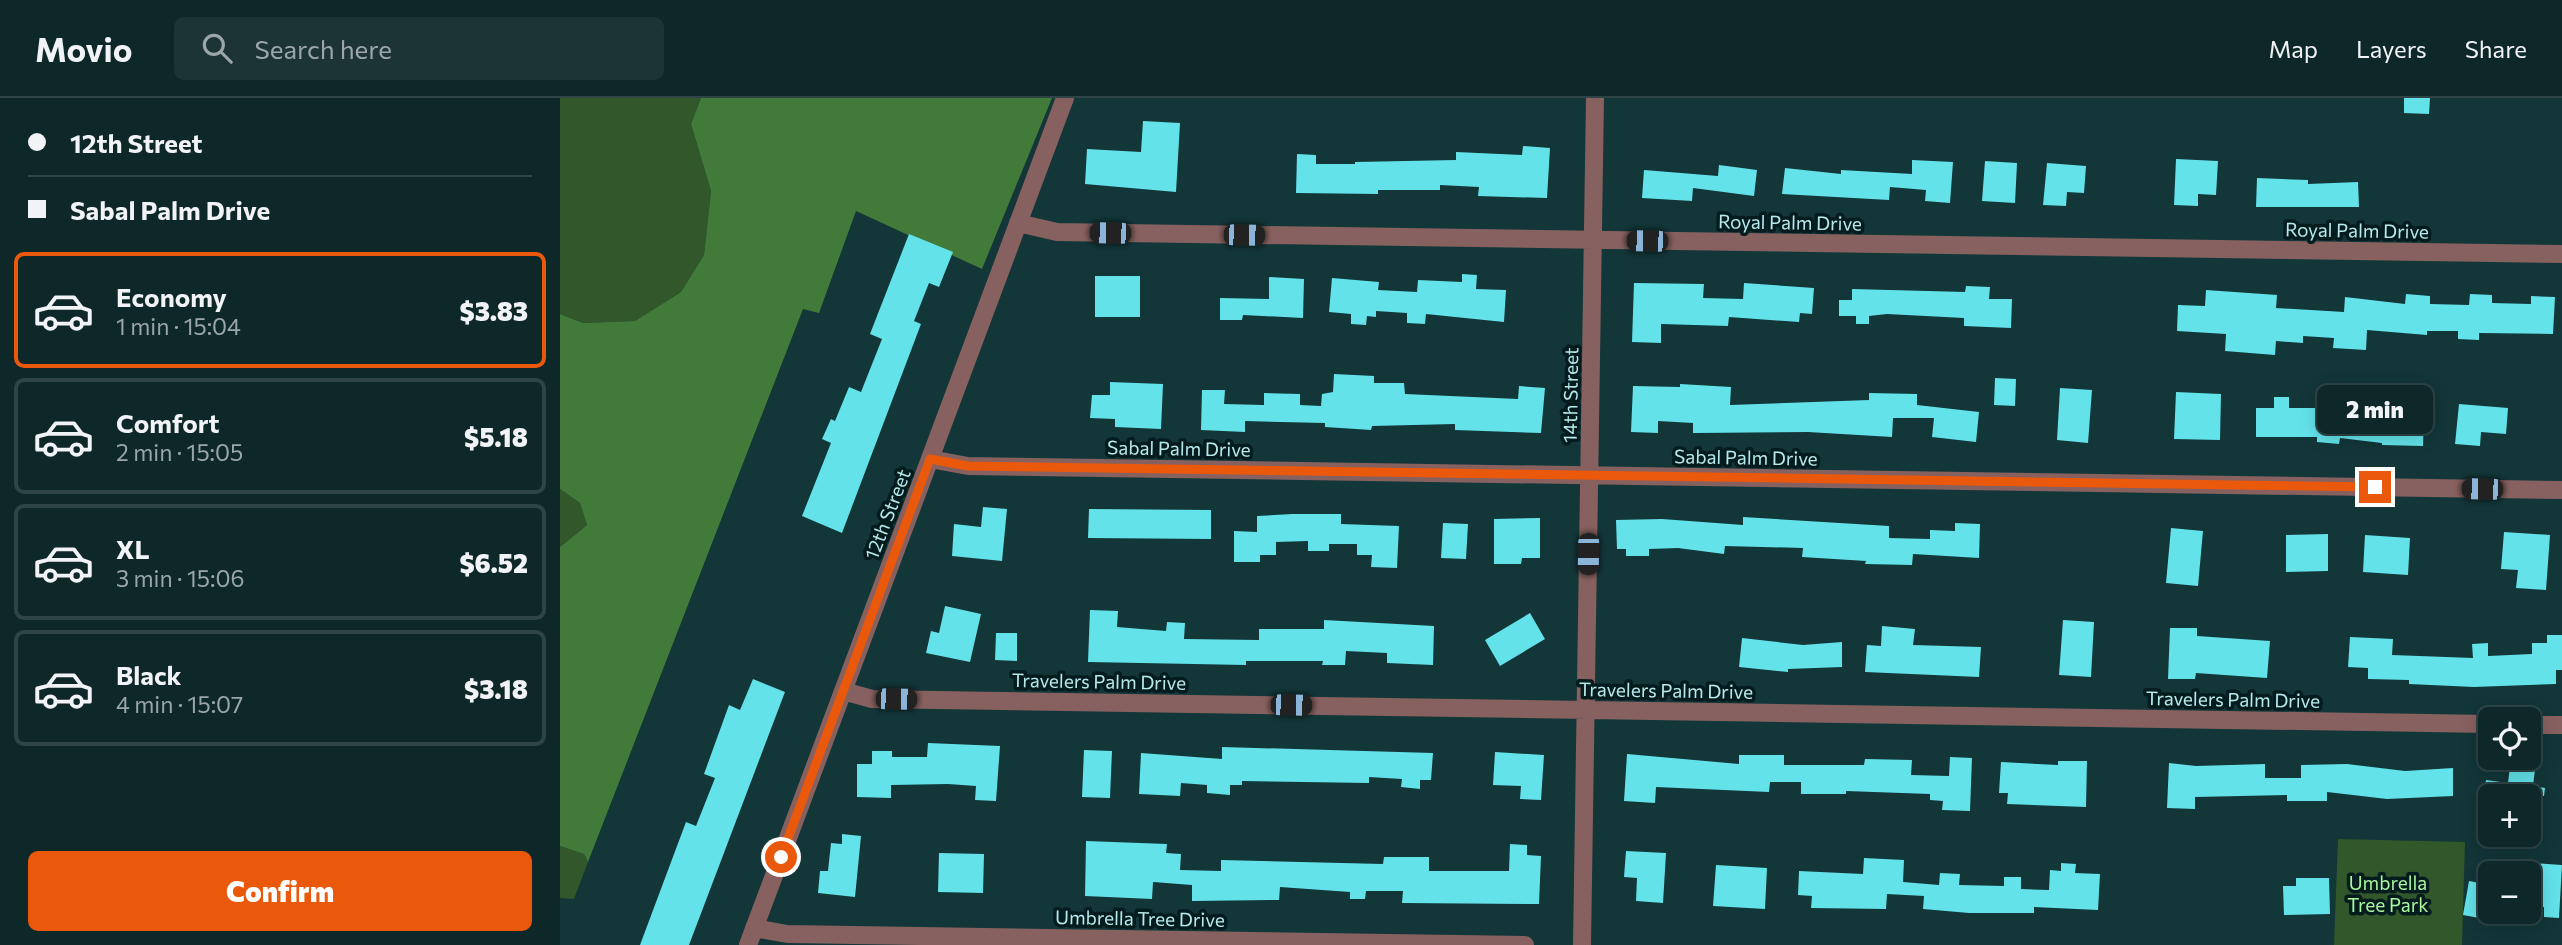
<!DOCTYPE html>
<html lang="en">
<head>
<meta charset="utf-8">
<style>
	body { margin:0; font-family:Commissioner,sans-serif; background:#1c3436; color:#f1f3f6; height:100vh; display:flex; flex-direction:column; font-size:26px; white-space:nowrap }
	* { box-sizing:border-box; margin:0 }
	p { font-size:23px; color:#9ba6a8 }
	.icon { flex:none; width:38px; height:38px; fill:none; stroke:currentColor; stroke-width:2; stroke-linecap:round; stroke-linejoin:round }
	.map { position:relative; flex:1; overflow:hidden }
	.panel { display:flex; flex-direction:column; background:#0e282a; width:560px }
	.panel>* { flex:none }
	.top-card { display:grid; align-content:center; height:154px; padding:0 28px; background:#0e282a }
	.controls { position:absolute; left:1918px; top:609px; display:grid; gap:14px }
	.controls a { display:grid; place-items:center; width:63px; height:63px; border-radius:10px; background:#0e282a; box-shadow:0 4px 18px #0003,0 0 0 2px #2e4447; font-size:35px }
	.end { position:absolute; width:32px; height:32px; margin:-16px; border:9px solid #ea580c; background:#fff; box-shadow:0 0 0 4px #fff }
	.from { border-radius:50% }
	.bubble { position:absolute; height:49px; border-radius:10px; background:#0e282a; box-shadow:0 4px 18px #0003,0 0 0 2px #2e4447; font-size:23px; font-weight:800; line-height:49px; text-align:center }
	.car { position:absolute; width:21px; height:42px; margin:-21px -10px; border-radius:9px; box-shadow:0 0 5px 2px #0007; background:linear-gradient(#222 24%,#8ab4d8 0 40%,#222 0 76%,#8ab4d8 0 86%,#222 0) }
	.top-card b { display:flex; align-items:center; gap:24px; height:66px; font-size:26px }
	.top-card b+b { border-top:2px solid #2e4447 }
	.top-card i { width:18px; height:18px; background:#f1f3f6 }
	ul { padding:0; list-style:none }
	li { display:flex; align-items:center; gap:21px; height:116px; margin:0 14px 10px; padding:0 14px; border:4px solid #2e4447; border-radius:10px }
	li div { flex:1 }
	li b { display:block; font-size:26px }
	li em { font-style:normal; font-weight:800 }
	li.selected { border-color:#ea580c }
	li>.icon { width:63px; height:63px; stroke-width:1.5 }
	.cta { display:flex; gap:14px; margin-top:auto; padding:14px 28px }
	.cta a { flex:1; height:80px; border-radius:10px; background:#ea580c; color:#fff; font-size:28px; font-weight:800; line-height:80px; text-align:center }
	header { display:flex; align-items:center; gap:42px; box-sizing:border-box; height:98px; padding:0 35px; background:#0e282a; border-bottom:2px solid #2e4447 }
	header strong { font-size:33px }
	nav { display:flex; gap:38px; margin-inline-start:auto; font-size:24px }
	.search { width:490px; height:63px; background:#1c3436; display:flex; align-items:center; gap:18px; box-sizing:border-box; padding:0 24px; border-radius:10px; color:#9ba6a8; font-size:26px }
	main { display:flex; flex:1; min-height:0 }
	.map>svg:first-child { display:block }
	.green { fill:#31572b }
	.forest { fill:#427a3a }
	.building { fill:#63e2ea }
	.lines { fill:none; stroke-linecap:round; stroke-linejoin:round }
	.minor { stroke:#87615f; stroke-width:18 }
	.route { stroke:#ea580c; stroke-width:9 }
	.labels { text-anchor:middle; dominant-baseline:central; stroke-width:7; stroke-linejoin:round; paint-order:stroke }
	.street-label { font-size:19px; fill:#b7e8eb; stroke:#041c1e }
	.park-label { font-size:19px; fill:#a9f69d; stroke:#041c1e }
</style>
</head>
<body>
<header>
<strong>Movio</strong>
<div class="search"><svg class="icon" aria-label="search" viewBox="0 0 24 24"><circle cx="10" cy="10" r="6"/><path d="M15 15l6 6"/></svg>Search here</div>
<nav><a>Map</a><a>Layers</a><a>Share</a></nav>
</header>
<main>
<section class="panel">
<div class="top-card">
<b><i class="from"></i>12th Street</b>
<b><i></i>Sabal Palm Drive</b>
</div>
<ul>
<li class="selected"><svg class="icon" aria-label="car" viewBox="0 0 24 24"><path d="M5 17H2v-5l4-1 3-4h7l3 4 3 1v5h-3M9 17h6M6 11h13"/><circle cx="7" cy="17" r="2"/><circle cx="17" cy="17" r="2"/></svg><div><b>Economy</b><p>1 min · 15:04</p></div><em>$3.83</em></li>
<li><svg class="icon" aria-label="car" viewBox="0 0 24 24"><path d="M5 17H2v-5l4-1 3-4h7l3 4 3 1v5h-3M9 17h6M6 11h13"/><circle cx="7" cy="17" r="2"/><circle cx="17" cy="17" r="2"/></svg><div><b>Comfort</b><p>2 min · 15:05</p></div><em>$5.18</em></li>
<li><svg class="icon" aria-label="car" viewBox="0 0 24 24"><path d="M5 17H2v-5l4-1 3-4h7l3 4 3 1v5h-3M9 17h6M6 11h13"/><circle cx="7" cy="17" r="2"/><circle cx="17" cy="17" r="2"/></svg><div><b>XL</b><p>3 min · 15:06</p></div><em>$6.52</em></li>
<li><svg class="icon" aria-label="car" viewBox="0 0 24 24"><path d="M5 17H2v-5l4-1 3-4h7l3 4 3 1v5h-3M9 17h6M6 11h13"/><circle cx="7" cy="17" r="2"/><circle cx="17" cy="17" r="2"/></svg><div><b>Black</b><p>4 min · 15:07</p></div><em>$3.18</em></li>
</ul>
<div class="cta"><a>Confirm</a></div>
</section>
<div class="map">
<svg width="2002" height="847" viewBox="0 0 2002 847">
	<rect width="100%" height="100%" fill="#133638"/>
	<path class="green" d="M0,0H141L131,26L151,93L144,157L121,194L75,223L23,225L0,216Z
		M0,391L20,405L27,427L0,449Z
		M1778,741L1905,744L1902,847H1774Z
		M0,748L24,756L28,764L14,801L0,800Z"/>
	<path class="forest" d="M141,0H492L422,171L296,113L259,215L243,211L28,764L24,756L0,748V449L27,427L20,405L0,391V216L23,225L75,223L121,194L144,157L151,93L131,26Z"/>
	<path class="building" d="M1844,0H1870L1869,16L1844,15Z
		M583,23L620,25L616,94L525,86L527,51L581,54Z
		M963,48L990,50L987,100L918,98L919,89L880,87V92H818V96L736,95L737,56L756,57V66H795V64L896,62V54L962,57Z
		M1616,61L1658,63L1656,97L1638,96V108L1614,107Z
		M1352,62L1393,64L1390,105L1365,103L1366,92L1330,89L1329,102L1222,96L1225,70L1281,76V72L1352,76Z
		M1425,63L1457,65L1455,105L1422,103Z
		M1487,65L1526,68L1524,95L1507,94L1506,108L1483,107Z
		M1159,67L1197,72L1194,98L1133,90L1132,103L1082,100L1084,72L1158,78Z
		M1697,80L1748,82V86L1798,84L1799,109H1696Z
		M349,136L393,154L379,189L369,185L354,223L361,226L282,435L242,418L271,345L262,341L271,321L275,323L289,289L301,294L322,241L310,236Z
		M902,176L917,177L916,191L946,192L944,224L866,216L865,226L847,225V215L816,213V219L807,218L806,227L791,226V216L769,214L772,180L819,184L818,192L857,194L858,182L902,184Z
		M535,178H580V219H535Z
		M709,179L744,181L743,220L683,217L682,222H660V200L709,201Z
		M1074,185L1144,186L1143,200L1183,201L1184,185L1254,190L1252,216L1240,215L1239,224L1169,219L1168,228L1101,226V245L1072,244Z
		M1406,188L1430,189L1429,201H1452L1451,230L1404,228V220L1327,216L1309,218V226H1296V218H1279V202H1292V191L1405,194Z
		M1646,192L1717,197L1716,210L1784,214L1785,199L1845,206L1846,196L1870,198V206L1909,207L1910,196L1932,197V205L1971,206V198L1995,199L1993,236L1919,235V242L1898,241V233H1867V237L1807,232L1806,252L1773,250L1774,240L1743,238V245L1716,243L1715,257L1665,253L1666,236L1617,233L1618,207L1645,208Z
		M774,276L814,278V285H844L845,296L958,301L959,288L985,290L981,335L895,332V326L812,328L811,332L765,329V325L685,323V334L641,332L642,292H665L664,306L704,307V295L740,296V307L761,308L762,296L773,294Z
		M1435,280L1456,281L1455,308L1434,307Z
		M550,284L603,286L601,331L555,329V321L530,320L532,297H550Z
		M1120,286L1171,289L1170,307L1309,302V295L1357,296V307L1419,314L1416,344L1372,339L1374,320H1333L1332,339L1248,334L1133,335V325L1098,323V335L1071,334L1073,288L1120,289Z
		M1500,290L1532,292L1528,345L1497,342Z
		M1616,294L1661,296L1660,342L1614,341Z
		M1778,298L1803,301L1802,309L1851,310V318L1864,319L1863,348L1822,347V345L1780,340L1779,346L1757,344V339H1696V310H1714V299H1729V310H1760L1761,307L1777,309Z
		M1899,306L1948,310L1946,336L1921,334L1920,348L1895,346Z
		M423,409L447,411L442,463L392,458L394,426L421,429Z
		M529,411L651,412V441L528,440Z
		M732,416H781V426L839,428L837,470L811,469L812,457H797V446H769V453H748V443L716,444V457H700V464H674V433L697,434V418Z
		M1183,419L1329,428V440L1370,441V432L1395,433V425L1420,426L1419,460L1353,456L1352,467L1305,466L1306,463L1242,459L1243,450L1165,448L1164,456L1118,450L1089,451V458H1066V451H1057L1056,422L1102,421L1183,427Z
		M980,420V460H962L961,466H934V421Z
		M883,425L908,426L906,461L881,460Z
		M1611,430L1643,433L1638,488L1606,485Z
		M1944,434L1990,437L1986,492L1956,490L1958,472L1941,471Z
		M1768,436V473L1726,474V437Z
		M1805,437L1850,440L1848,477L1803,474Z
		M385,508L421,516L410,564L366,555L371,533L379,535Z
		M530,512L558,513L557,529L606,533L607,524L625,525L624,541L699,542V531H764V522L874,528L873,567L827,565V555L786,553L785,567H762L763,563H686V567L528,564Z
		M970,515L985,541L940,568L925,542Z
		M1503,522L1534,524L1531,579L1499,577Z
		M1322,528L1355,531L1353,547L1421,549L1419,579L1305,574L1307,547L1321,548Z
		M1610,530H1637V538L1710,543L1707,580L1636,575L1635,581H1608Z
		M436,535H457V563L435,562Z
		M1987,537H2002V572H1996V586L1914,589L1849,586V582L1808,581V570L1788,569L1790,539L1833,541L1832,557L1913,560L1912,546L1928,545V558L1972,556V545H1987Z
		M1182,540L1243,547L1282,544V569L1228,571V574L1179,569Z
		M193,581L225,594L129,847H80L126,724L136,728L155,680L144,676L169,607L180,612Z
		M368,645L440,648L436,703L415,702L416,688L388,686L331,687V700L297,699V666H312V653H332V659H367Z
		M662,649L873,655L871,682H860V691L841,689L842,681L809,679V685L682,683V687H670V697L647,695V687L621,685L620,698L579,696L581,655L662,661Z
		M524,652L552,653L550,700L522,699Z
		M935,654L984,657L981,702L960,701L961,688L933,687Z
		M1067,656L1179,666V657H1224V667H1304L1305,661L1352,662L1351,677L1389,678L1390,659L1412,660L1410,713L1382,712L1383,703L1370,702V696L1286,693V696H1241V684H1210L1209,694L1096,689L1095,705L1064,703Z
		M1498,663H1527L1526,709L1447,706L1448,695H1439L1441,664L1498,667Z
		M1609,665L1636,668L1705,666V680H1741V667L1787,666L1845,673L1893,670V698L1827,701L1767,694V703H1727V697L1635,699V711L1607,710Z
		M1950,668L1975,671L1973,688L1985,690L1984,698H1924L1926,682L1948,685Z
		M282,736L301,738L295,799L258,795L260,773H268L271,745L282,746Z
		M526,743L607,746L606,755L621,756L620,772L661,773V762L823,766L824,759H869V773H949L950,746L967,747V757L981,758L979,806L842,805L843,793H806L805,801H790V794L720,789L719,802L632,803V787L593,784L592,801L525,798Z
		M1066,753L1106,755L1103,805L1076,803L1077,780L1064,779Z
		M379,755L424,756L423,795L378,794Z
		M1304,760L1344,762L1343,784L1379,787L1380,775L1400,776L1399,787L1444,788V779H1461V791L1489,792L1490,772L1501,773V765L1516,766L1515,775L1540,776L1538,812L1474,809V815H1409L1363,811L1364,798L1327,796L1326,811L1251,810L1252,798L1238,797L1239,773L1303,776Z
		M1972,765L2002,767L1999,820L1984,819V809L1969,808Z
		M1156,767L1207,770L1205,811L1153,808Z
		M1736,780H1769L1770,816L1724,817L1723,788H1736Z
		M1909,783L1930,787V822L1903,817Z"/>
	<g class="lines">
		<path class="minor" d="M458,125L497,134L2002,156
			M370,361L408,368L2002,392
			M283,593L312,601L1930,626
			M1969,627H2002
			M194,830L227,836L965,847
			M188,847L505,0
			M1022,847L1035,0"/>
	</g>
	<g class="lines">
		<path class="route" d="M221,759L370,361L408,368L1815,389"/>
	</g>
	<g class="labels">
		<g class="street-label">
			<text transform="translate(1230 124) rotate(1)">Royal Palm Drive</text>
			<text transform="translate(1797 132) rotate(1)">Royal Palm Drive</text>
			<text transform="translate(1010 297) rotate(-89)">14th Street</text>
			<text transform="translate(619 350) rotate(1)">Sabal Palm Drive</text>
			<text transform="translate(1186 359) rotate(1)">Sabal Palm Drive</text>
			<text transform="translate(327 416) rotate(-69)">12th Street</text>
			<text transform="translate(539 583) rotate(1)">Travelers Palm Drive</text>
			<text transform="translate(1106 592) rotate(1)">Travelers Palm Drive</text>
			<text transform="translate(1673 601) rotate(1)">Travelers Palm Drive</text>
			<text transform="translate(580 820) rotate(1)">Umbrella Tree Drive</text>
		</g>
		<g class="park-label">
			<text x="1828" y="784">Umbrella<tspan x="1828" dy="22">Tree Park</tspan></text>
		</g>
	</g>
</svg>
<div class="controls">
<a><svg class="icon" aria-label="locate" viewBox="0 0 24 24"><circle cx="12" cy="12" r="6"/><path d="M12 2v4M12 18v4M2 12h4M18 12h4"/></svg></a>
<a>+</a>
<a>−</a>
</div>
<i class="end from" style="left:221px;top:759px"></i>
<i class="end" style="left:1815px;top:389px"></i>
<div class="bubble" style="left:1757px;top:287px;width:116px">2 min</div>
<i class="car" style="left:550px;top:135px;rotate:271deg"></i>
<i class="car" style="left:684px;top:137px;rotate:91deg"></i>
<i class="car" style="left:1087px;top:143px;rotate:271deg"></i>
<i class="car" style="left:1922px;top:391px;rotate:271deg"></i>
<i class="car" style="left:1028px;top:456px;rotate:181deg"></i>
<i class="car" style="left:336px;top:601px;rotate:91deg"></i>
<i class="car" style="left:731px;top:607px;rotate:91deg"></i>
</div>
</main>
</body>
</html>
